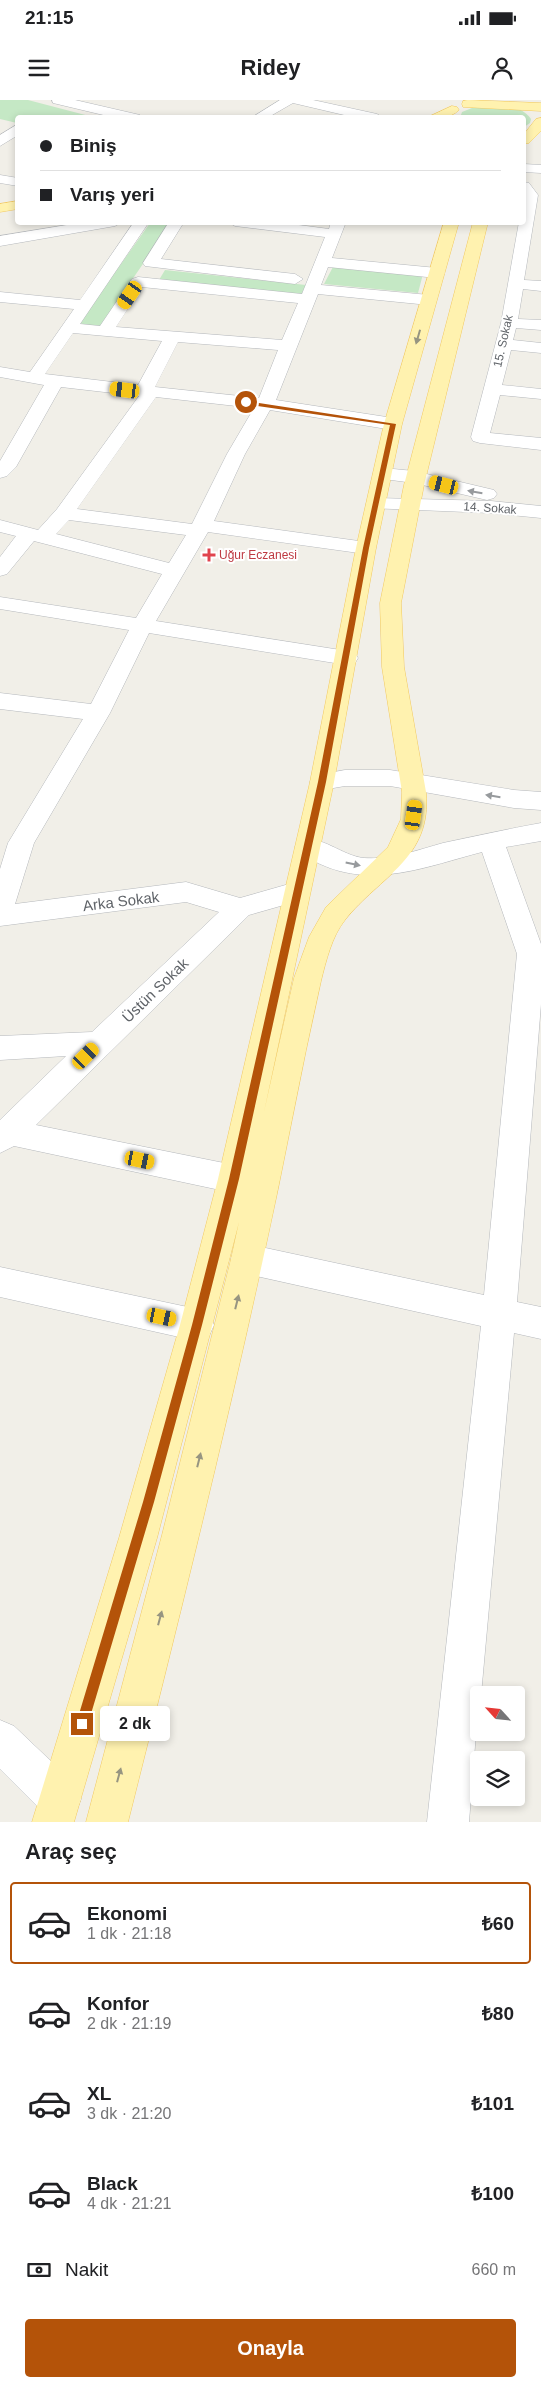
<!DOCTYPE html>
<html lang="tr">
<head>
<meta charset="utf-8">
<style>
	body { margin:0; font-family:Arial,sans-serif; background:#f6f6f6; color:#202124; height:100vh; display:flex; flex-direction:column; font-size:19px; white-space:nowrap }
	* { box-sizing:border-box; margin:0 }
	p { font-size:16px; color:#757577 }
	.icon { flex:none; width:28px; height:28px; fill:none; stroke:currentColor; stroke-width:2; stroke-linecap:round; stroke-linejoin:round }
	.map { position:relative; height:1722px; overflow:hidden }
	.panel { display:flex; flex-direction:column; background:#fff; flex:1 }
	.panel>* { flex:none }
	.hud { position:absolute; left:15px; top:15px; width:511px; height:110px; border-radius:5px; box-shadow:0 2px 8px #0003; display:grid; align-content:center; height:110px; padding:0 25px; background:#fff }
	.needle { width:32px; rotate:297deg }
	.buttons { position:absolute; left:470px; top:1586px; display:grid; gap:10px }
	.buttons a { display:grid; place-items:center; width:55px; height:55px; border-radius:5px; background:#fff; box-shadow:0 2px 8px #0003; font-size:25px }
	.end { position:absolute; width:22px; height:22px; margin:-11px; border:6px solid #b45309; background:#fff; box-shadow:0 0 0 2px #fff }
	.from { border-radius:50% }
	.bubble { position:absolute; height:35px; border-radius:5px; background:#fff; box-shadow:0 2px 8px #0003; font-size:16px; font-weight:600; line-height:35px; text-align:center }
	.car { position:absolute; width:15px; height:30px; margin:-15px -8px; border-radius:6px; box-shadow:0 0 4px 1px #0007; background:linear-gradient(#f5c518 24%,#345 0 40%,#f5c518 0 76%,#345 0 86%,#f5c518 0) }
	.hud b { display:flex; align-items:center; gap:18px; height:48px; font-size:19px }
	.hud b+b { border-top:1px solid #e0e0e0 }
	.hud i { width:12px; height:12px; background:#202124 }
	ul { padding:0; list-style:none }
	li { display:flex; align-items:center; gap:15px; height:82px; margin:0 10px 8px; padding:0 15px; border:2px solid transparent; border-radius:5px }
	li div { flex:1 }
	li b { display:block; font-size:19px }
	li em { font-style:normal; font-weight:600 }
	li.active { border-color:#b45309 }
	li>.icon { width:45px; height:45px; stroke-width:1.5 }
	h2 { padding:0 25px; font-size:22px; line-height:60px }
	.pay { display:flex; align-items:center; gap:12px; height:55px; padding:0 25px; font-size:19px }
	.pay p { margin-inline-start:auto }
	.action { display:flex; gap:10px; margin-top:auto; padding:10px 25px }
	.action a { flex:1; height:58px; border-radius:5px; background:#b45309; color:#fff; font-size:20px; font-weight:600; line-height:58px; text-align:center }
	.status { display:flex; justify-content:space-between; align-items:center; height:35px; padding:0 25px; background:#fff; direction:ltr }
	.status svg { height:14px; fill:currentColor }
	header { display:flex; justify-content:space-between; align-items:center; height:65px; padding:0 25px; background:#fff; font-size:22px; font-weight:600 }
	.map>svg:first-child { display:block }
	.green { fill:#c5e8c5 }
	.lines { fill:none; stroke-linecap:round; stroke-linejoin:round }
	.minor-casing { stroke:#b5b8bc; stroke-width:1 }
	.major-casing { stroke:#f2c960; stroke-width:1 }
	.minor { fill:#fff; fill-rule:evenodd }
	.major { fill:#fff2af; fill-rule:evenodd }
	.oneway { fill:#979581 }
	.oneway2 { fill:#979a9d }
	.route { fill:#b45309 }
	.health-dot { fill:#e0444e; stroke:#fff; stroke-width:2 }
	.labels { text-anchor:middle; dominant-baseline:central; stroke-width:4; stroke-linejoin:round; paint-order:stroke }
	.far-street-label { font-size:12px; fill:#5f6368; stroke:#fff }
	.far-health-label { font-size:12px; fill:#be3a42; stroke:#fff; text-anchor:start }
	.street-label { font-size:15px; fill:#5f6368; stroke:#fff }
</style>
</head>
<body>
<div class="status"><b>21:15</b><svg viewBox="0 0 49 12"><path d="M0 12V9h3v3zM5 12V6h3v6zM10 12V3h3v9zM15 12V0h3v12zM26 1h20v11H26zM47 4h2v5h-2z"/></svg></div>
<header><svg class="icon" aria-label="menu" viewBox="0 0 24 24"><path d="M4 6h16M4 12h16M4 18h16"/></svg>Ridey<svg class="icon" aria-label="person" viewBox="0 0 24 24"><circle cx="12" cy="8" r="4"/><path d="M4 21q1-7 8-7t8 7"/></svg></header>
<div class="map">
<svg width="541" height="1722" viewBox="0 0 541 1722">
	<rect width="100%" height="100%" fill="#f1efe8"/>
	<path class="green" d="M0,0H28L93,17L18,18L17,23L0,19Z
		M477,6C494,7 520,2 531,19L530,23L524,27V18H460L462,12Z
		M150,123H171L99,228L79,223Z
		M334,165L423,174L418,193L324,184Z
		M165,170L306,185L301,195L159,180Z"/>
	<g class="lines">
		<g class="minor-casing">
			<path id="minor" d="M52,0H75L140,15L141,18H116L53,3Z
				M280,0H313L377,14L383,18H357L293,3L267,18H251Z
				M18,24V35L0,46V35Z
				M524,64L541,65V73L524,72Z
				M0,75L18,78V86L0,83Z
				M524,82L529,83L538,95L524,180L541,181V191L523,189L518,219L541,220V230L516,228L513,240L541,243V253L511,250L502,285L541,289V299L500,295L490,333L541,338V350L480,343L473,341L471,337L501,223L519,122H524Z
				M85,122H122L115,126L0,146V136Z
				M134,122H149L80,224L100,226L132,179L138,177L302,194L325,137L235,126L228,122H276L329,129L331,122H346L332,158L437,168L445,173L437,178L328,167L321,185L429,195L437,200L429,205L318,194L276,300L393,318L399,320L402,324L399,328L393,330L270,310L245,354L214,421L366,442L373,444L376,448L373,452L366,454L208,432L156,521L347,551L355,553L358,558L355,563L347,565L149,533L110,613L34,743L15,804L186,782L240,798L296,782L305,785L309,792L305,799L249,815L36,1025L234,1065L245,1069L250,1079L245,1089L234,1093L14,1046L0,1053V1020L66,956L0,960V936L92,932L219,812L186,802L0,826V769L8,743L83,619L0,609V593L91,604L129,530L0,509V497L136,518L162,474L34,441L7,474L0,476V457L16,436L0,432V420L38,430L57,409L139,296L61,287L16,367L7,376L0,378V361L44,285L0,277V267L30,272L74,209L0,202V192L80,200ZM142,187L298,203L282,240L116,227ZM73,233L162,241L138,285L45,274ZM178,242L278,250L259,298L155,287ZM156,297L254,308L227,354L192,424L77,409ZM69,420L186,435L169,463L56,434Z
				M169,122H184L161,159L295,174L303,179L295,184L145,166L143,163Z
				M383,368L414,371L494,390L497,394L494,398L487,400L414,383L376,378L373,374L376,370Z
				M376,398L491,401L541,406V418L491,413L369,408L366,404L369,400Z
				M345,670H390L514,690L541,692V710L514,708L390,686H345L322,690L313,688L310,682L313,676Z
				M541,723V741L506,747L541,844V904L517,1202L541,1207V1239L514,1233L481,1595H479L469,1722H427L481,1226L247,1174L235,1170L231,1159L235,1148L247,1144L484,1195L517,854L482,752C428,766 374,789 320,764C311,759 301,756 295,747L299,740C321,734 342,756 364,758C391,760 418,750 443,743C476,736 508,729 541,723Z
				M0,1167L197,1209L209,1214L214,1225L209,1236L197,1241L0,1197Z
				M0,1620L14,1626L75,1684L81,1699L75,1714L60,1720L45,1714L0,1669Z"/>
		</g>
		<g class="major-casing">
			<path id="major" d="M468,0L541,3V11L463,7L462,4L463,1Z
				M452,6L457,7L459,10C450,19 437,18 426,18Z
				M541,18V31L529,43L524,44V34L536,19Z
				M18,101V109L0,112V104Z
				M444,122H459L402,324L376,448L334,682L264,1012L294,878L309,837L326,807L388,747L401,719L402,692L382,567L380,503L404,385L473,122H488L424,385L401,503L404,567L426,692C432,759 380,776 345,820C332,836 326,861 321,881C300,973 284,1066 263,1159C222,1347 175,1535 128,1722H86L162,1435L231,1159L239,1122L157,1438L74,1722H32L119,1438L180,1225L218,1079L310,682L356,448L384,324Z"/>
		</g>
		<use href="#minor" class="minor"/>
		<use href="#major" class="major"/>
	</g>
	<defs><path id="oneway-solid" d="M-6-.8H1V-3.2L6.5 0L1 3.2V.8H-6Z" transform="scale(1.25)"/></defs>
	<g class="oneway">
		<use href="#oneway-solid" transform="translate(418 237) rotate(106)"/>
		<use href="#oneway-solid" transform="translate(237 1202) rotate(-76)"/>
		<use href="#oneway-solid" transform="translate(199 1360) rotate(-76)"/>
		<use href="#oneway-solid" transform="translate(160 1518) rotate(-75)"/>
		<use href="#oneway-solid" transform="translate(119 1675) rotate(-75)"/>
	</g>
	<g class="oneway2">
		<use href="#oneway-solid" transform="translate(475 392) rotate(-170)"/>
		<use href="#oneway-solid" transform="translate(493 696) rotate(-171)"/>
		<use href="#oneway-solid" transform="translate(353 764) rotate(12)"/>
	</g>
	<path class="route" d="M246,301L396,324L369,448L326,682L239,1079L202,1225L154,1402L88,1624L87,1629L82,1630L78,1629L76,1624L143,1402L192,1225L229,1079L318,682L363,448L390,325L244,304Z"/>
	<path class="health-dot" d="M206.5 447.5h5v5h5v5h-5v5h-5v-5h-5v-5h5z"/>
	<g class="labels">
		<g class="far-street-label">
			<text transform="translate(503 241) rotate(-77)">15. Sokak</text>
			<text transform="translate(490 408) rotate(4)">14. Sokak</text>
		</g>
		<g class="far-health-label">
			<text x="219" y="455">Uğur Eczanesi</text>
		</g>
		<g class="street-label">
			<text transform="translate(121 801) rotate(-7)">Arka Sokak</text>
			<text transform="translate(155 890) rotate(-44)">Üstün Sokak</text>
		</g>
	</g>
</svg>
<div class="buttons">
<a><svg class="needle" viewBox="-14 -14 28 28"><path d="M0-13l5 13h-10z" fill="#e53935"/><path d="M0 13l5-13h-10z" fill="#757577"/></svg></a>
<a><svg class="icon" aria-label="layers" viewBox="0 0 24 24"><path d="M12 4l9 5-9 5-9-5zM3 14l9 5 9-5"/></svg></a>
</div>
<i class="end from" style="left:246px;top:302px"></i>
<i class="end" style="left:82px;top:1624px"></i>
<div class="bubble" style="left:100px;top:1606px;width:70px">2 dk</div>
<i class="car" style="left:130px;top:195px;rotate:215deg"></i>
<i class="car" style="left:125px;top:290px;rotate:277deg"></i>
<i class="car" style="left:444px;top:385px;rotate:284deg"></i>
<i class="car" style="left:414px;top:715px;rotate:8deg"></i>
<i class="car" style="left:86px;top:956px;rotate:45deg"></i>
<i class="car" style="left:140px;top:1060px;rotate:102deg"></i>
<i class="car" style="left:162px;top:1217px;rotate:102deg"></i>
<div class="hud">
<b><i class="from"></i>Biniş</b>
<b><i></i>Varış yeri</b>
</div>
</div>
<section class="panel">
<h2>Araç seç</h2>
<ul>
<li class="active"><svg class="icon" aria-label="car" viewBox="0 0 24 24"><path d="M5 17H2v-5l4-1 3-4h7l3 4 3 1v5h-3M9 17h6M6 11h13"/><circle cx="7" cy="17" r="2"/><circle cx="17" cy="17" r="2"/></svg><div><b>Ekonomi</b><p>1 dk · 21:18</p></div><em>₺60</em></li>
<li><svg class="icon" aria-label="car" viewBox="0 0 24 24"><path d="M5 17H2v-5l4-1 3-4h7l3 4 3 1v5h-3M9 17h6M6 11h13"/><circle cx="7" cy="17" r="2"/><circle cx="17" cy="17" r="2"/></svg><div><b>Konfor</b><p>2 dk · 21:19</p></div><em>₺80</em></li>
<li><svg class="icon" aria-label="car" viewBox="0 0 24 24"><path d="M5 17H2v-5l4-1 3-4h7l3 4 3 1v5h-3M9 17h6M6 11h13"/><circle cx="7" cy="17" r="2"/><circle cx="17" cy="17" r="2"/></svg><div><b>XL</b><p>3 dk · 21:20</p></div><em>₺101</em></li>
<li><svg class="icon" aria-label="car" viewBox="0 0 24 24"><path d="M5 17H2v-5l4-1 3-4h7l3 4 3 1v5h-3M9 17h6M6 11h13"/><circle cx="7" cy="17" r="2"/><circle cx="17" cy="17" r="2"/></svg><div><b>Black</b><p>4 dk · 21:21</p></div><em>₺100</em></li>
</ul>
<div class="pay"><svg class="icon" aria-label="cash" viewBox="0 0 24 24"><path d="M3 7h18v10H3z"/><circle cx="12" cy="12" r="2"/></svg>Nakit<p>660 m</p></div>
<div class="action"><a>Onayla</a></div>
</section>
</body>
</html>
